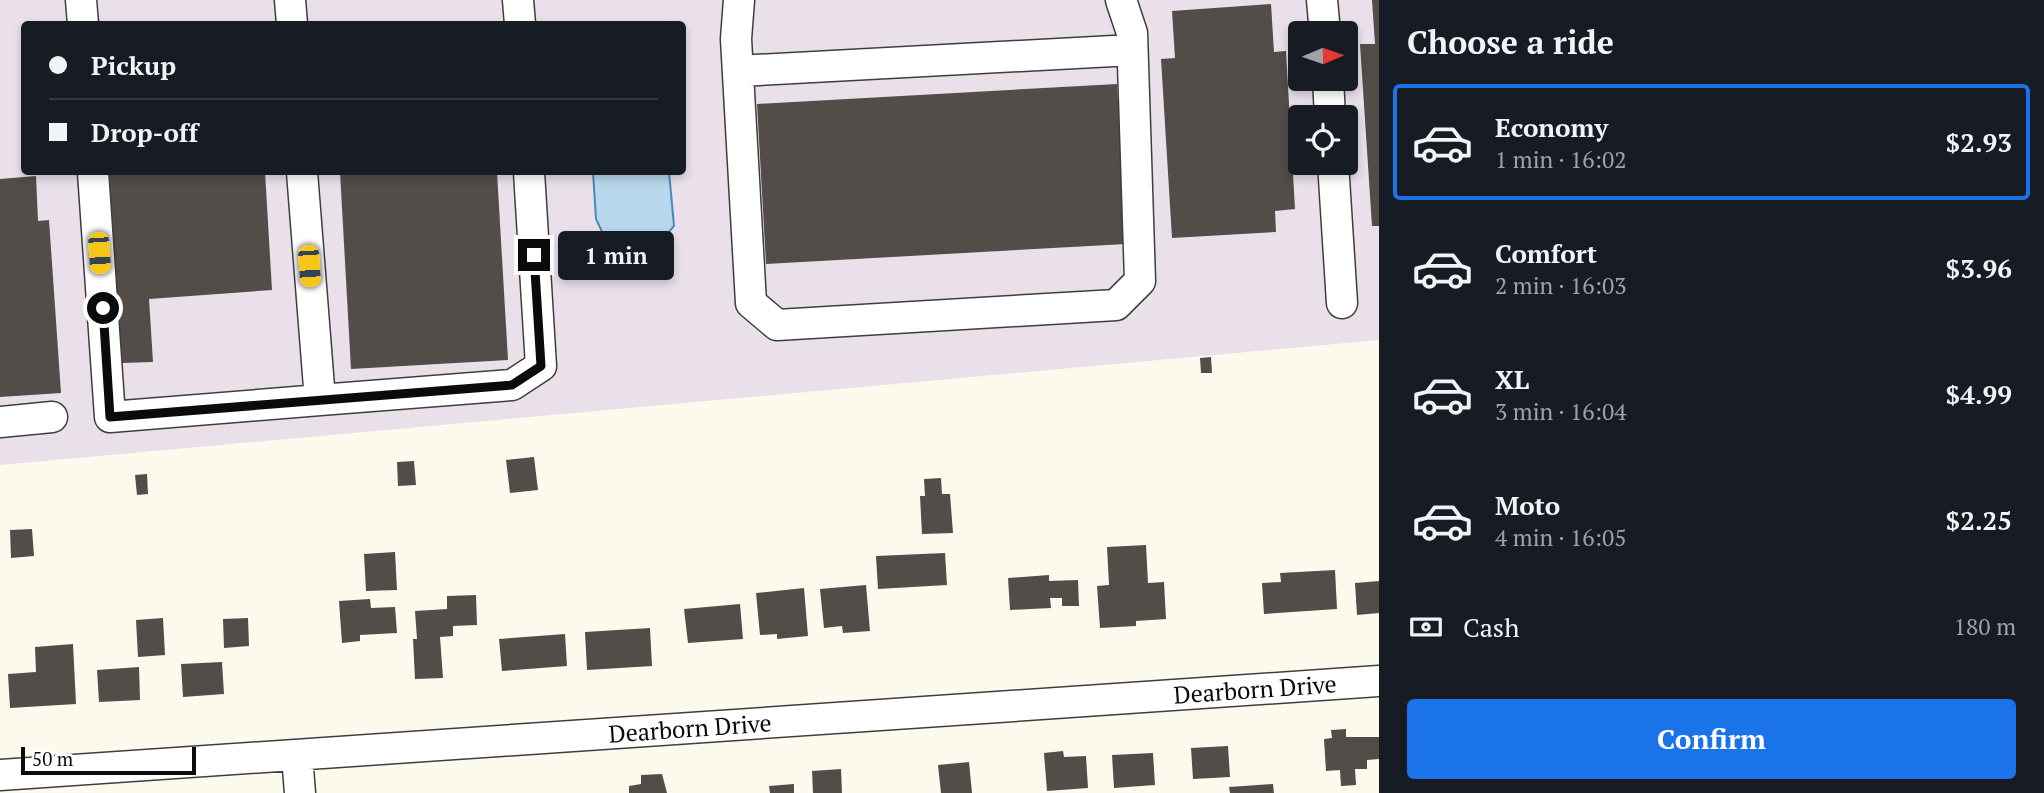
<!DOCTYPE html>
<html lang="en">
<head>
<meta charset="utf-8">
<style>
	body { margin:0; font-family:"PT Serif",serif; background:#242831; color:#f1f3f6; height:100vh; display:flex; flex-direction:column; font-size:26px; white-space:nowrap }
	* { box-sizing:border-box; margin:0 }
	p { font-size:23px; color:#9ea1a6 }
	.icon { flex:none; width:38px; height:38px; fill:none; stroke:currentColor; stroke-width:2; stroke-linecap:round; stroke-linejoin:round }
	.map { position:relative; flex:1; overflow:hidden }
	.sheet { display:flex; flex-direction:column; background:#171b24; width:665px }
	.sheet>* { flex:none }
	.guide { position:absolute; left:21px; top:21px; width:665px; height:154px; border-radius:7px; box-shadow:0 4px 10px #0003; display:grid; align-content:center; height:154px; padding:0 28px; background:#171b24 }
	.needle { width:46px; rotate:88deg }
	.fabs { position:absolute; left:1288px; top:21px; display:grid; gap:14px }
	.fabs a { display:grid; place-items:center; width:70px; height:70px; border-radius:7px; background:#171b24; box-shadow:0 4px 10px #0003; font-size:35px }
	.scale { position:absolute; left:21px; bottom:18px; width:175px; box-sizing:border-box; padding-left:7px; border:4px solid #0b0b0b; border-top:0; font-size:19px; line-height:24px; white-space:nowrap; color:#0b0b0b; -webkit-text-stroke:5px #fff; paint-order:stroke }
	.end { position:absolute; width:32px; height:32px; margin:-16px; border:9px solid #0b0b0b; background:#fff; box-shadow:0 0 0 4px #fff }
	.from { border-radius:50% }
	.bubble { position:absolute; height:49px; border-radius:7px; background:#171b24; box-shadow:0 4px 10px #0003; font-size:23px; font-weight:700; line-height:49px; text-align:center }
	.car { position:absolute; width:21px; height:42px; margin:-21px -10px; border-radius:9px; box-shadow:0 0 5px 2px #0007; background:linear-gradient(#f5c518 24%,#345 0 40%,#f5c518 0 76%,#345 0 86%,#f5c518 0) }
	.guide b { display:flex; align-items:center; gap:24px; height:66px; font-size:26px }
	.guide b+b { border-top:2px solid #363941 }
	.guide i { width:18px; height:18px; background:#f1f3f6 }
	ul { padding:0; list-style:none }
	li { display:flex; align-items:center; gap:21px; height:116px; margin:0 14px 10px; padding:0 14px; border:4px solid transparent; border-radius:7px }
	li div { flex:1 }
	li b { display:block; font-size:26px }
	li em { font-style:normal; font-weight:700 }
	li.current { border-color:#1a73e8 }
	li>.icon { width:63px; height:63px; stroke-width:1.5 }
	h2 { padding:0 28px; font-size:32px; line-height:84px }
	.pay { display:flex; align-items:center; gap:18px; height:77px; padding:0 28px; font-size:26px }
	.pay p { margin-inline-start:auto }
	.action { display:flex; gap:14px; margin-top:auto; padding:14px 28px }
	.action a { flex:1; height:80px; border-radius:7px; background:#1a73e8; color:#fff; font-size:28px; font-weight:700; line-height:80px; text-align:center }
	main { display:flex; flex:1; min-height:0 }
	.map>svg:first-child { display:block }
	.industrial { fill:#e9e0e9; fill-rule:evenodd }
	.water { fill:#b7d7ed; stroke:#4888bb; stroke-width:2 }
	.building { fill:#524d49 }
	.lines { fill:none; stroke-linecap:round; stroke-linejoin:round }
	.minor-casing { stroke:#3e3e3e; stroke-width:33 }
	.minor { stroke:#fff; stroke-width:30 }
	.route { stroke:#0b0b0b; stroke-width:9 }
	.labels { text-anchor:middle; dominant-baseline:central; stroke-width:7; stroke-linejoin:round; paint-order:stroke }
	.street-label { font-size:24px; fill:#0b0b0b; stroke:#fff }
</style>
</head>
<body>
<main>
<div class="map">
<svg width="1379" height="793" viewBox="0 0 1379 793">
	<rect width="100%" height="100%" fill="#fcfaec"/>
	<path class="industrial" d="M0,0H1379V340L0,465ZM24,24H682V172H24ZM1300,33H1346V79H1300ZM1300,117H1346V163H1300Z"/>
	<path class="water" d="M593,172H669L674,226L651,253L614,257L596,219Z"/>
	<path class="building" d="M1372,0H1379V226H1372L1360,44H1375Z
		M1271,4L1274,52L1286,51L1295,209L1275,211L1276,232L1172,238L1161,59L1175,58L1172,11Z
		M1117,84L1126,244L766,264L757,104Z
		M108,172H265L272,290L149,299L153,362L122,363Z
		M340,172H497L508,360L351,369Z
		M36,176L38,221L49,220L61,393L0,397V179Z
		M1211,357L1212,373H1201L1200,358Z
		M534,457L538,490L510,493L506,460Z
		M414,461L416,485L398,486L397,462Z
		M147,474L148,494L137,495L135,475Z
		M941,478L942,494H950L953,533L922,534L920,496H925L924,479Z
		M32,529L34,556L11,558L10,530Z
		M1146,545L1148,583L1164,582L1166,619L1136,621V626L1100,628L1097,586L1109,585L1107,547Z
		M395,552L397,590L366,591L364,554Z
		M945,553L947,585L878,589L876,556Z
		M1335,570L1337,609L1264,614L1262,583L1281,582L1280,573Z
		M1049,575V581L1078,580L1079,606H1062V598H1050L1051,608L1010,610L1008,578Z
		M1379,581V613L1357,615L1355,583Z
		M866,585L870,631L843,633L842,626L824,628L820,589Z
		M804,588L808,636L777,639V634L760,635L756,593Z
		M476,595L477,625L453,626V636L440,637L443,678L415,679L413,639H417L415,611L447,609V596Z
		M370,599L371,608L395,607L397,633L360,635V641L342,643L339,601Z
		M740,604L743,639L688,643L684,609Z
		M163,618L165,655L138,657L136,620Z
		M248,618L249,646L224,648L223,619Z
		M650,628L652,666L587,670L585,632Z
		M565,634L567,666L502,671L499,639Z
		M73,644L76,704L10,708L8,674L36,672L35,647Z
		M222,662L224,694L183,697L181,664Z
		M139,667L140,700L99,702L97,670Z
		M1346,729V737H1379V759L1367,760V769H1355L1356,785L1341,786L1340,770L1326,771L1324,739L1332,738L1331,730Z
		M1228,746L1230,777L1193,779L1191,748Z
		M1063,751L1064,757L1086,756L1088,788L1047,791L1044,753Z
		M1153,753L1155,785L1114,788L1112,755Z
		M969,762L972,793H941L938,765Z
		M841,769L842,793H813L812,771Z
		M662,774L667,793H629V786L641,784V775Z
		M794,784V793H770L769,786Z
		M1273,784L1274,793H1230L1229,787Z"/>
	<g class="lines">
		<g class="minor-casing">
			<path id="minor" d="M81,0L83,24
				M290,0L292,24
				M518,0L520,24
				M739,0L736,39L751,303L777,325L1116,305L1140,281L1132,33L1121,0
				M1322,0L1325,33
				M738,71L1132,50
				M1328,79L1330,117
				M1333,163L1342,303
				M93,172L110,417L320,400L302,172
				M320,400L512,385L541,366L529,172
				M0,422L52,417
				M297,756L300,793
				M0,775L1379,681"/>
		</g>
		<use href="#minor" class="minor"/>
	</g>
	<g class="lines">
		<path class="route" d="M103,308L110,417L512,385L541,366L534,255"/>
	</g>
	<g class="labels">
		<g class="street-label">
			<text transform="translate(1255 689) rotate(-4)">Dearborn Drive</text>
			<text transform="translate(690 728) rotate(-4)">Dearborn Drive</text>
		</g>
	</g>
</svg>
<div class="fabs">
<a><svg class="needle" viewBox="-14 -14 28 28"><path d="M0-13l5 13h-10z" fill="#e53935"/><path d="M0 13l5-13h-10z" fill="#9ea1a6"/></svg></a>
<a><svg class="icon" aria-label="locate" viewBox="0 0 24 24"><circle cx="12" cy="12" r="6"/><path d="M12 2v4M12 18v4M2 12h4M18 12h4"/></svg></a>
</div>
<div class="scale">50 m</div>
<i class="end from" style="left:103px;top:308px"></i>
<i class="end" style="left:534px;top:255px"></i>
<div class="bubble" style="left:558px;top:231px;width:116px">1 min</div>
<i class="car" style="left:99px;top:253px;rotate:176deg"></i>
<i class="car" style="left:309px;top:266px;rotate:176deg"></i>
<div class="guide">
<b><i class="from"></i>Pickup</b>
<b><i></i>Drop-off</b>
</div>
</div>
<section class="sheet">
<h2>Choose a ride</h2>
<ul>
<li class="current"><svg class="icon" aria-label="car" viewBox="0 0 24 24"><path d="M5 17H2v-5l4-1 3-4h7l3 4 3 1v5h-3M9 17h6M6 11h13"/><circle cx="7" cy="17" r="2"/><circle cx="17" cy="17" r="2"/></svg><div><b>Economy</b><p>1 min · 16:02</p></div><em>$2.93</em></li>
<li><svg class="icon" aria-label="car" viewBox="0 0 24 24"><path d="M5 17H2v-5l4-1 3-4h7l3 4 3 1v5h-3M9 17h6M6 11h13"/><circle cx="7" cy="17" r="2"/><circle cx="17" cy="17" r="2"/></svg><div><b>Comfort</b><p>2 min · 16:03</p></div><em>$3.96</em></li>
<li><svg class="icon" aria-label="car" viewBox="0 0 24 24"><path d="M5 17H2v-5l4-1 3-4h7l3 4 3 1v5h-3M9 17h6M6 11h13"/><circle cx="7" cy="17" r="2"/><circle cx="17" cy="17" r="2"/></svg><div><b>XL</b><p>3 min · 16:04</p></div><em>$4.99</em></li>
<li><svg class="icon" aria-label="car" viewBox="0 0 24 24"><path d="M5 17H2v-5l4-1 3-4h7l3 4 3 1v5h-3M9 17h6M6 11h13"/><circle cx="7" cy="17" r="2"/><circle cx="17" cy="17" r="2"/></svg><div><b>Moto</b><p>4 min · 16:05</p></div><em>$2.25</em></li>
</ul>
<div class="pay"><svg class="icon" aria-label="cash" viewBox="0 0 24 24"><path d="M3 7h18v10H3z"/><circle cx="12" cy="12" r="2"/></svg>Cash<p>180 m</p></div>
<div class="action"><a>Confirm</a></div>
</section>
</main>
</body>
</html>
